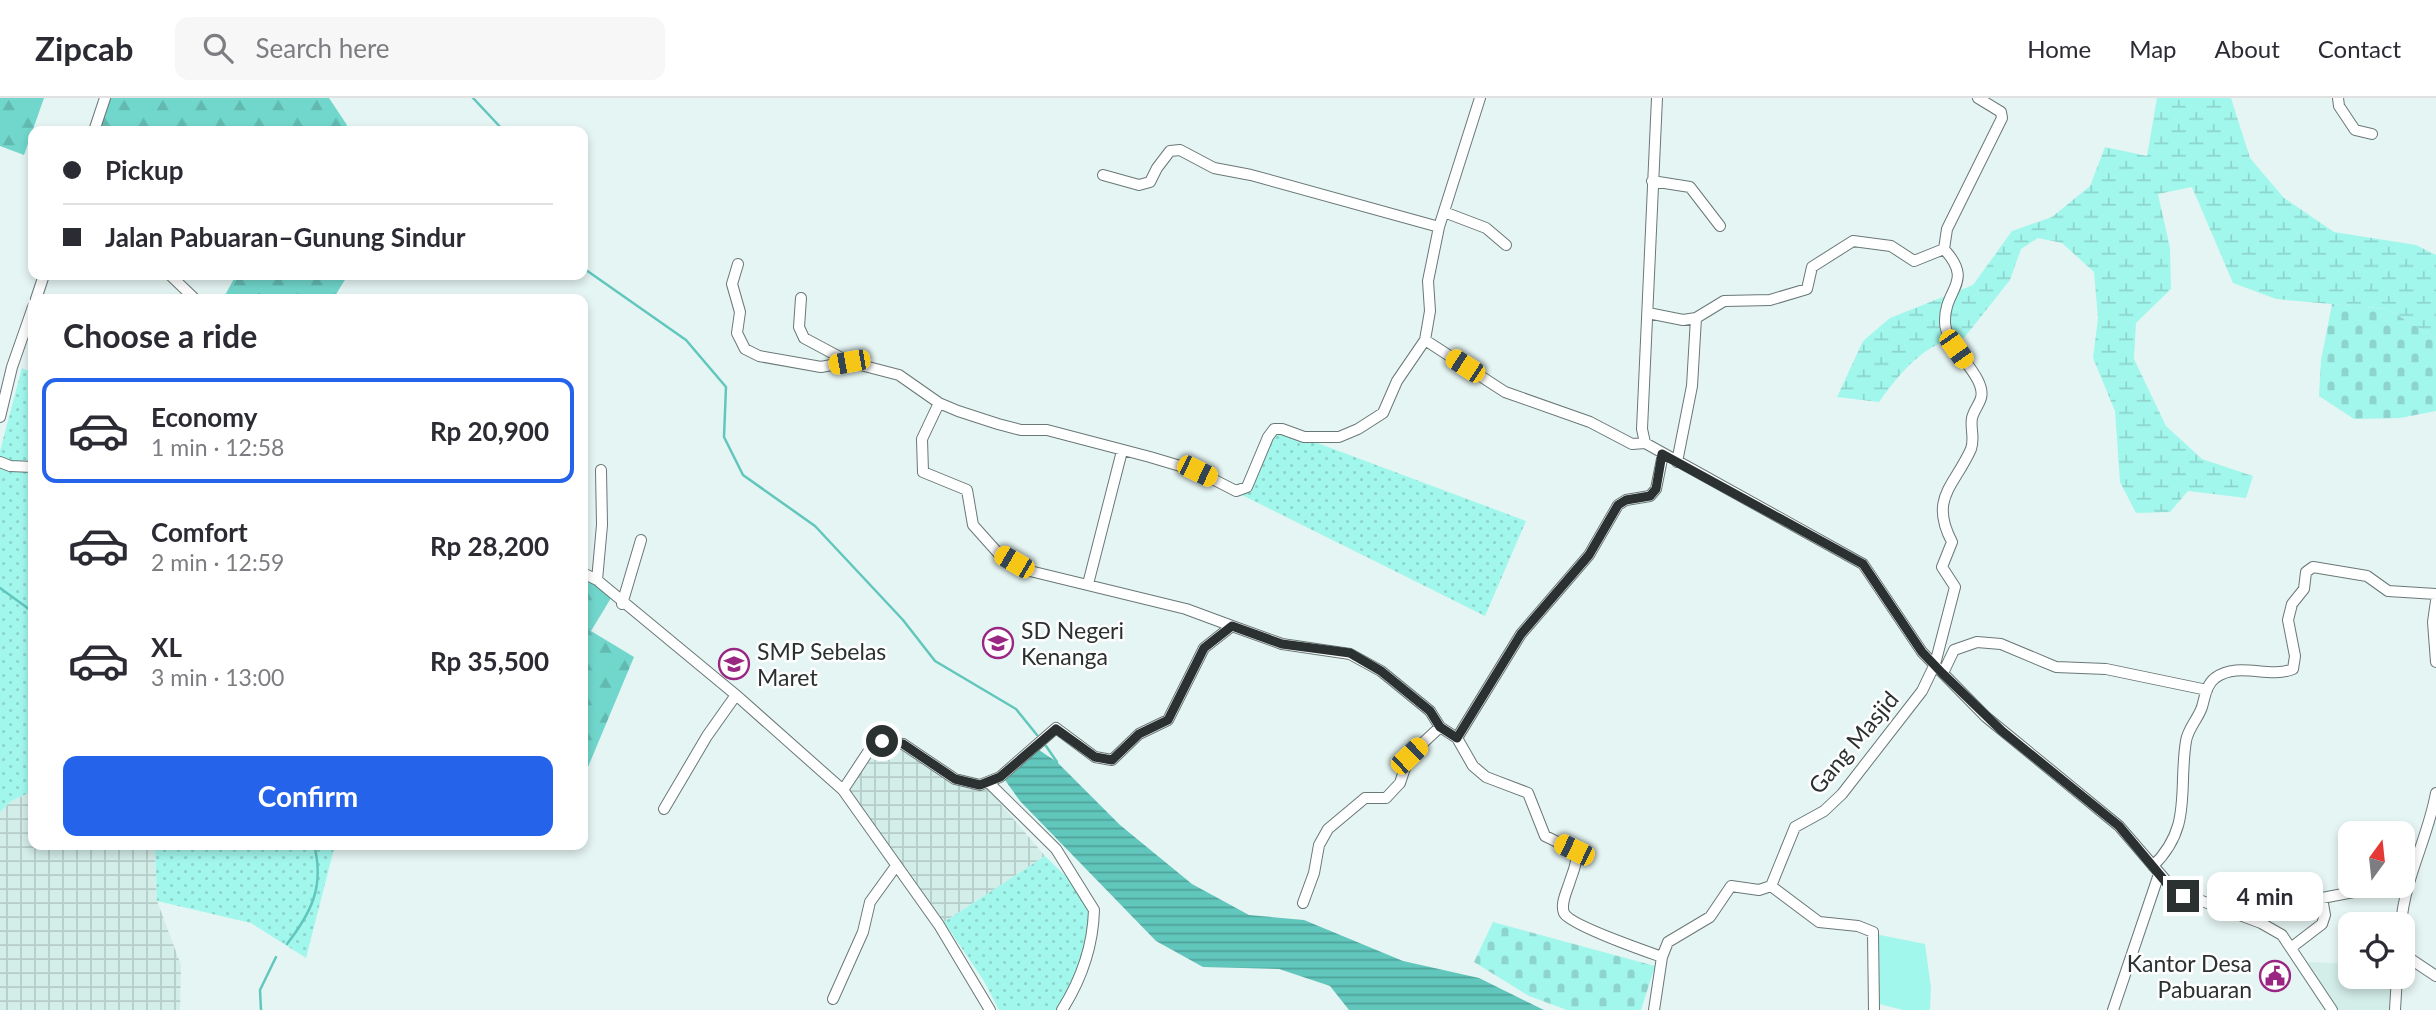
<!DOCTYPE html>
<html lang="en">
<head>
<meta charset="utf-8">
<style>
	body { margin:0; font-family:Lato,sans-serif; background:#f7f7f7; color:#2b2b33; height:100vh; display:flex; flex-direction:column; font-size:26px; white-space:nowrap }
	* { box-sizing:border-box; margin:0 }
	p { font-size:23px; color:#7c7c81 }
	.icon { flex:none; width:38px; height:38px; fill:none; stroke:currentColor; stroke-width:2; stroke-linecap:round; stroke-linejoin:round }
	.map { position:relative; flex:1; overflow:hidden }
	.details { position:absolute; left:28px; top:196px; width:560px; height:556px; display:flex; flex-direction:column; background:#fff; border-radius:14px; box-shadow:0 4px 10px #0003 }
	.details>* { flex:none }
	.hud { position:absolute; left:28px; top:28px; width:560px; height:154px; border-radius:14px; box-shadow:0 4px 10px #0003; display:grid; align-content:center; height:154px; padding:0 35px; background:#fff }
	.needle { width:46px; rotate:15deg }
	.tools { position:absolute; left:2338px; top:723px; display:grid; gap:14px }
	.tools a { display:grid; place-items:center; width:77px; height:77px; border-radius:14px; background:#fff; box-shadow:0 4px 10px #0003; font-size:35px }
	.end { position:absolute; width:32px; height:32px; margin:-16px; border:9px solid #2a3130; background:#fff; box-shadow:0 0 0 4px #fff }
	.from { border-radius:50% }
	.bubble { position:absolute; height:49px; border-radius:14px; background:#fff; box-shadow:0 4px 10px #0003; font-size:23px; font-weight:700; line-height:49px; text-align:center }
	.car { position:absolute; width:21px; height:42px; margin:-21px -10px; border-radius:9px; box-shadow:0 0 5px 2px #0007; background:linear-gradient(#f5c518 24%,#345 0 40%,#f5c518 0 76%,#345 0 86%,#f5c518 0) }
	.hud b { display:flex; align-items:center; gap:24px; height:66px; font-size:26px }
	.hud b+b { border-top:2px solid #e1e1e2 }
	.hud i { width:18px; height:18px; background:#2b2b33 }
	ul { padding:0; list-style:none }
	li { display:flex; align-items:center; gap:21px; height:105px; margin:0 14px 10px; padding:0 21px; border:4px solid transparent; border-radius:14px }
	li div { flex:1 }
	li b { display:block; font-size:26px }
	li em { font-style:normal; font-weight:700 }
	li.active { border-color:#2563eb }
	li>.icon { width:63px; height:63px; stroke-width:1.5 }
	h2 { padding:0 35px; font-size:32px; line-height:84px }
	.action { display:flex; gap:14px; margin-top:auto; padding:14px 35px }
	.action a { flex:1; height:80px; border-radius:14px; background:#2563eb; color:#fff; font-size:28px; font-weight:700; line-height:80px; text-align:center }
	header { display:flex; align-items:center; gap:42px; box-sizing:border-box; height:98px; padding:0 35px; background:#fff; border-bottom:2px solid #e1e1e2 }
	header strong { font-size:33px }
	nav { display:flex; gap:38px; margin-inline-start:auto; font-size:24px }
	.search { width:490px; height:63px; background:#f7f7f7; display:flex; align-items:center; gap:18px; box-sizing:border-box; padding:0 24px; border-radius:14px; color:#7c7c81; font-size:26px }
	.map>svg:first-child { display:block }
	.built { fill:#d3ede9 }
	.industrial { fill:url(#industrial-grid) }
	.grass { fill:url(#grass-dots) }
	.forest { fill:url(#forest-firs) }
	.wetland { fill:url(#wetland-marsh) }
	.cemetery { fill:url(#cemetery-stones) }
	.green { fill:#a2f7ed }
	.water { fill:url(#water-rules) }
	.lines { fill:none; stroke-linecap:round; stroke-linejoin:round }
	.stream { stroke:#61c7bd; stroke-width:2.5 }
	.minor-casing { stroke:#697876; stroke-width:12 }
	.minor { stroke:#fff; stroke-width:10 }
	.route { stroke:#2a3130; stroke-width:9 }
	.labels { text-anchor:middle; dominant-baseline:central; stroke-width:5; stroke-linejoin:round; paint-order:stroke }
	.poi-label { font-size:23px; fill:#2a3130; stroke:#fefefe; text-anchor:start }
	.street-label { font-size:23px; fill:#2a3130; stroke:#fefefe }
</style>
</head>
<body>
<header>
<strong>Zipcab</strong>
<div class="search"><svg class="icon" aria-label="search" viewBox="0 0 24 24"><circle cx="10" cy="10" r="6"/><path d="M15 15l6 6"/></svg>Search here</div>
<nav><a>Home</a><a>Map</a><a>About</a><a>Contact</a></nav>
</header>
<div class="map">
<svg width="2436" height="912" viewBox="0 0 2436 912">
	<defs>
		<pattern id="industrial-grid" width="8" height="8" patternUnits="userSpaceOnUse" patternTransform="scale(1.75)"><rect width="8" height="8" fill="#d3ede9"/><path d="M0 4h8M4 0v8" fill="none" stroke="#b5ccc8"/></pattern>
		<pattern id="grass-dots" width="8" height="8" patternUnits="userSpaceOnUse" patternTransform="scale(1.75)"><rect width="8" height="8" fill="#a2f7ed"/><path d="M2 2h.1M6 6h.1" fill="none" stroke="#8cd4cc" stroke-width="1.8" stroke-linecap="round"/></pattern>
		<pattern id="forest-firs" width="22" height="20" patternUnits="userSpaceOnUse" patternTransform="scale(1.75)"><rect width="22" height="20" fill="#71d7cc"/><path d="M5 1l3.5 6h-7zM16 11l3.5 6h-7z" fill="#62b9b0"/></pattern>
		<pattern id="wetland-marsh" width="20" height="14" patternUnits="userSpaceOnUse" patternTransform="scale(1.75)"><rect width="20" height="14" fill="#a2f7ed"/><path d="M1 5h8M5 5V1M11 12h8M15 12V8" fill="none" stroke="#8cd4cc"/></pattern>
		<pattern id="cemetery-stones" width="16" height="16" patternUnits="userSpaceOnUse" patternTransform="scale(1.75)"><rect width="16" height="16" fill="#a2f7ed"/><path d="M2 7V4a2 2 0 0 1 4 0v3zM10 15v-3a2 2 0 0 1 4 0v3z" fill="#8cd4cc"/></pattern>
		<pattern id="water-rules" width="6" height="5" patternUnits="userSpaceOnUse" patternTransform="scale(1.75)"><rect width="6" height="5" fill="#61c7bd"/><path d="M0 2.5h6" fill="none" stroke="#50a29a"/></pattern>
	</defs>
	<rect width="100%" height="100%" fill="#e5f5f3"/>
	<path class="built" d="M2308,864L2350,866V878L2395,879L2393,912H2336Z"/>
	<path class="industrial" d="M887,647L896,648L977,691L987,690L1045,758L944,824L848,693L878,651Z
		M33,693V747H155L157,803L181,867L180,912H0V714L11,703Z"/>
	<path class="grass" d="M22,270L33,275V693L11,703L0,714V353Z
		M1272,328L1526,423L1485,518L1242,397Z
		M155,747H335L306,860L251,825L157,803Z
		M1045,758C1059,773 1087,793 1089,814C1094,847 1072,885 1056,912H999L984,883L944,824Z"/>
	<path class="forest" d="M0,0H44L24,57L0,48Z
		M104,0H329L347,27L342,33H95Z
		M236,177H348L333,201H223Z
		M583,475L614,495L591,533L634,559L583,681Z"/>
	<path class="wetland" d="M2157,0H2231L2250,60L2284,100L2334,134L2416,147L2436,157V240L2387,211L2276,201L2233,185L2192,89L2158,96L2170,150L2171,191L2136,225L2134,261L2166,328L2202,361L2253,378L2246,400L2188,393L2170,414L2136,415L2120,384L2115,313L2093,260L2098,220L2094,174L2062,145L2038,140L2021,151L2010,182L1964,240C1928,240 1899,276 1879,304L1837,299L1863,243L1890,220L1973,187L2012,133L2052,119L2090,88L2105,49L2147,58Z"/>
	<path class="cemetery" d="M2332,206L2387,211L2436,240V313L2400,320L2354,321L2319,298L2321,262Z
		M1493,824L1655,868L1641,912H1567L1529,898L1474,864Z"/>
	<path class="green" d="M1875,836L1925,846L1931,890L1930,912H1903L1875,905Z"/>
	<path class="water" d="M1039,652L1057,664L1120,727L1192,786L1249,817L1304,822L1403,863L1479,880L1544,912H1349L1330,888L1279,871L1203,869L1156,843L1020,703L1005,682Z"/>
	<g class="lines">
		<path class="stream" d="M473,0L504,33
			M583,161L586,172L686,242L726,289L724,339L743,377L815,428L903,522L935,563L1016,611L1037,637
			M0,490L33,514
			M1046,648L1057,664
			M287,846C311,815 325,788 314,747
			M261,912L260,892L276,859"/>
		<g class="minor-casing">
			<path id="minor" d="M1657,0L1642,331L1645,345L1863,466L1922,554L1986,619L2119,728L2175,793L2261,825L2282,837L2332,912
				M2338,0L2339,8L2355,32L2372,36
				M94,33L105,0
				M1652,83L1690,89L1720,128
				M1444,114L1486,130L1506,147
				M1439,129L1480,0
				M738,166L732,186L740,214L737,235L745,251L759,258L821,269L847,264
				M170,177L195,201
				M801,200L799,229L804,240L849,264L899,277L939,305L958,313L998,326L1021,332H1047L1150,359L1197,373L1236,393L1247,389L1268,339L1274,331H1282L1304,339H1339L1358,331L1383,315L1397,283L1425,242L1430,213L1428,183L1439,129L1251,77L1214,70L1180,52L1170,53L1157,70L1150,84L1139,87L1103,77
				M36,201L44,177
				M1648,215L1683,222L1696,220L1724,203L1770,202L1807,191L1812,169L1853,143L1891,148L1914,163L1944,151
				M1425,242L1505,294L1590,324L1632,346L1645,345
				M939,305L922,341L923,374L967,392L973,427L999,456L1030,473L1186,511L1232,528
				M0,319L12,269L33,209
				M0,364L10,368L33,369
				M1677,364L1692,288L1696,220
				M583,475L597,482L736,597L843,692L939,827L990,912
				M597,482L602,427L601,372
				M1088,486L1122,353
				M2436,503L2433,524L2436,564
				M622,506L641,442
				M1943,575L1954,552L1977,544L2001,546L2056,569L2106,571L2207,592
				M1457,640L1521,536L1589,457L1618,407L1626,402L1650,398L1656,391L1663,356
				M989,685L1056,751L1094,812C1093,847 1081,882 1062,912
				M843,692L870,651L882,643L903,646L955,681L980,687L1000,679L1056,630L1095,659L1112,662L1139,636L1168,622L1204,550L1232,528L1282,546L1350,556L1381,573L1430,613L1440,629L1457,640L1473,668L1486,679L1528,695L1545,738L1574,752C1579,763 1573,773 1570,783C1567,793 1560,806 1564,815C1570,827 1645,853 1662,859
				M664,711L707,638L736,597
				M2153,768C2193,729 2178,692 2186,643C2188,630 2198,621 2202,609C2205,599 2206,587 2215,580C2239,563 2268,581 2293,571L2295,558L2288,522L2292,506L2304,491L2306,474L2313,469L2367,478L2388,493L2436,496
				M1771,788L1819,824L1858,828L1873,834L1874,912
				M1303,805L1314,775L1319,747L1328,731L1365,700H1386L1400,685L1409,658L1440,629
				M2401,826C2405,779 2428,740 2436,695
				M2292,849L2322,826L2325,817L2322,800L2380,789H2406
				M2403,856L2436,878
				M833,901L863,834L870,804L896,768
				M1654,912L1662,859L1668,844L1710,819L1731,788L1759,792L1771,788L1795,729L1824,713L1842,696L1922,593L1935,566L1955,489L1942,469L1952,444C1929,400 1954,389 1971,351C1975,340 1970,330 1972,320C1974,312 1979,307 1981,300C1987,278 1945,249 1945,224C1944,190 1975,185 1944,151L1947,131L2002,20L2001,14L1978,0
				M2113,912L2159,776
				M2395,912L2397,878"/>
		</g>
		<use href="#minor" class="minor"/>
	</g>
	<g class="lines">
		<path class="route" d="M882,643L903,646L955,681L980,687L1000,679L1056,631L1095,659L1112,662L1139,636L1168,622L1204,550L1232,528L1282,546L1350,555L1381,573L1430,613L1440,629L1457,640L1521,536L1589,457L1618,407L1626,402L1650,398L1656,391L1662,356L1863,466L1922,554L1942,575L2002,633L2119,728L2169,788L2183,798"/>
	</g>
	<defs>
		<g id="school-ring" transform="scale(1.575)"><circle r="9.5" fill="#fefefe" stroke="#992683" stroke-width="1.5"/><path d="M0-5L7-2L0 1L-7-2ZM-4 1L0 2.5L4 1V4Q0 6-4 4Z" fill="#992683"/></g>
		<g id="civic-ring" transform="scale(1.575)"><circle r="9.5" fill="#fefefe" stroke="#992683" stroke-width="1.5"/><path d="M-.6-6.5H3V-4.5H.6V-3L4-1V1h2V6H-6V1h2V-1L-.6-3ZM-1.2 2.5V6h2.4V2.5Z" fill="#992683"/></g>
	</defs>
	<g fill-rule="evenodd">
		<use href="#school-ring" x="998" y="545"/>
		<use href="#school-ring" x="734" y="566"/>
		<use href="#civic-ring" x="2275" y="878"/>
	</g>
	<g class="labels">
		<g class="poi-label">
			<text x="1021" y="532">SD Negeri<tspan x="1021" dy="26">Kenanga</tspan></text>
			<text x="757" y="553">SMP Sebelas<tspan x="757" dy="26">Maret</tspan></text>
			<text x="2252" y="865" text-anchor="end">Kantor Desa<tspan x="2252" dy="26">Pabuaran</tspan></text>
		</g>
		<g class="street-label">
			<text transform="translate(1853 644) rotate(-50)">Gang Masjid</text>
		</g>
	</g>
</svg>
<div class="tools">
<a><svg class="needle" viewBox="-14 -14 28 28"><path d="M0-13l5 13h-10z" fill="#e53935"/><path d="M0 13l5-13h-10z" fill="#7c7c81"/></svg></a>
<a><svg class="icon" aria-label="locate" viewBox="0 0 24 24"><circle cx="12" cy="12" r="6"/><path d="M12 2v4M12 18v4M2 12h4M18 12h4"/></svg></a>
</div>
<i class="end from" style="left:882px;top:643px"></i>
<i class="end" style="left:2183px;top:798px"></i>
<div class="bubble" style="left:2207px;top:774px;width:116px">4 min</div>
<i class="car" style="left:1956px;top:251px;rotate:145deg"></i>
<i class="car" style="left:849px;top:264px;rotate:260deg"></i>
<i class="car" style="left:1465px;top:268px;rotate:303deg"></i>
<i class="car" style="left:1197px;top:373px;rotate:116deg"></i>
<i class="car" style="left:1014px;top:464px;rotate:300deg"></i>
<i class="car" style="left:1409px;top:658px;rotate:46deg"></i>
<i class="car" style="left:1574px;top:752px;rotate:296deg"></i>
<div class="hud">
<b><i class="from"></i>Pickup</b>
<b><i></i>Jalan Pabuaran–Gunung Sindur</b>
</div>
<section class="details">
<h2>Choose a ride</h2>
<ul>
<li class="active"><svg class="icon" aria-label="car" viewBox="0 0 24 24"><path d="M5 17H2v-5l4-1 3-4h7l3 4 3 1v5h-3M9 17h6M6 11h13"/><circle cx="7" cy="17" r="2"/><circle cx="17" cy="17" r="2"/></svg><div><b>Economy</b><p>1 min · 12:58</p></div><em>Rp 20,900</em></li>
<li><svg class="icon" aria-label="car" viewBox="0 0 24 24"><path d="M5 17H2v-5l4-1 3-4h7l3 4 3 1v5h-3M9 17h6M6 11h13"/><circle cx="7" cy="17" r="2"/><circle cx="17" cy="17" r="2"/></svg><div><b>Comfort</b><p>2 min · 12:59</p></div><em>Rp 28,200</em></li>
<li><svg class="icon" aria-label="car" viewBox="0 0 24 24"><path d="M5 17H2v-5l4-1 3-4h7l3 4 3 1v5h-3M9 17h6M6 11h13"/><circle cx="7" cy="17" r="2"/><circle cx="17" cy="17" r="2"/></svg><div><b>XL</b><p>3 min · 13:00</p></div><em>Rp 35,500</em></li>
</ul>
<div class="action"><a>Confirm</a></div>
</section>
</div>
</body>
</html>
